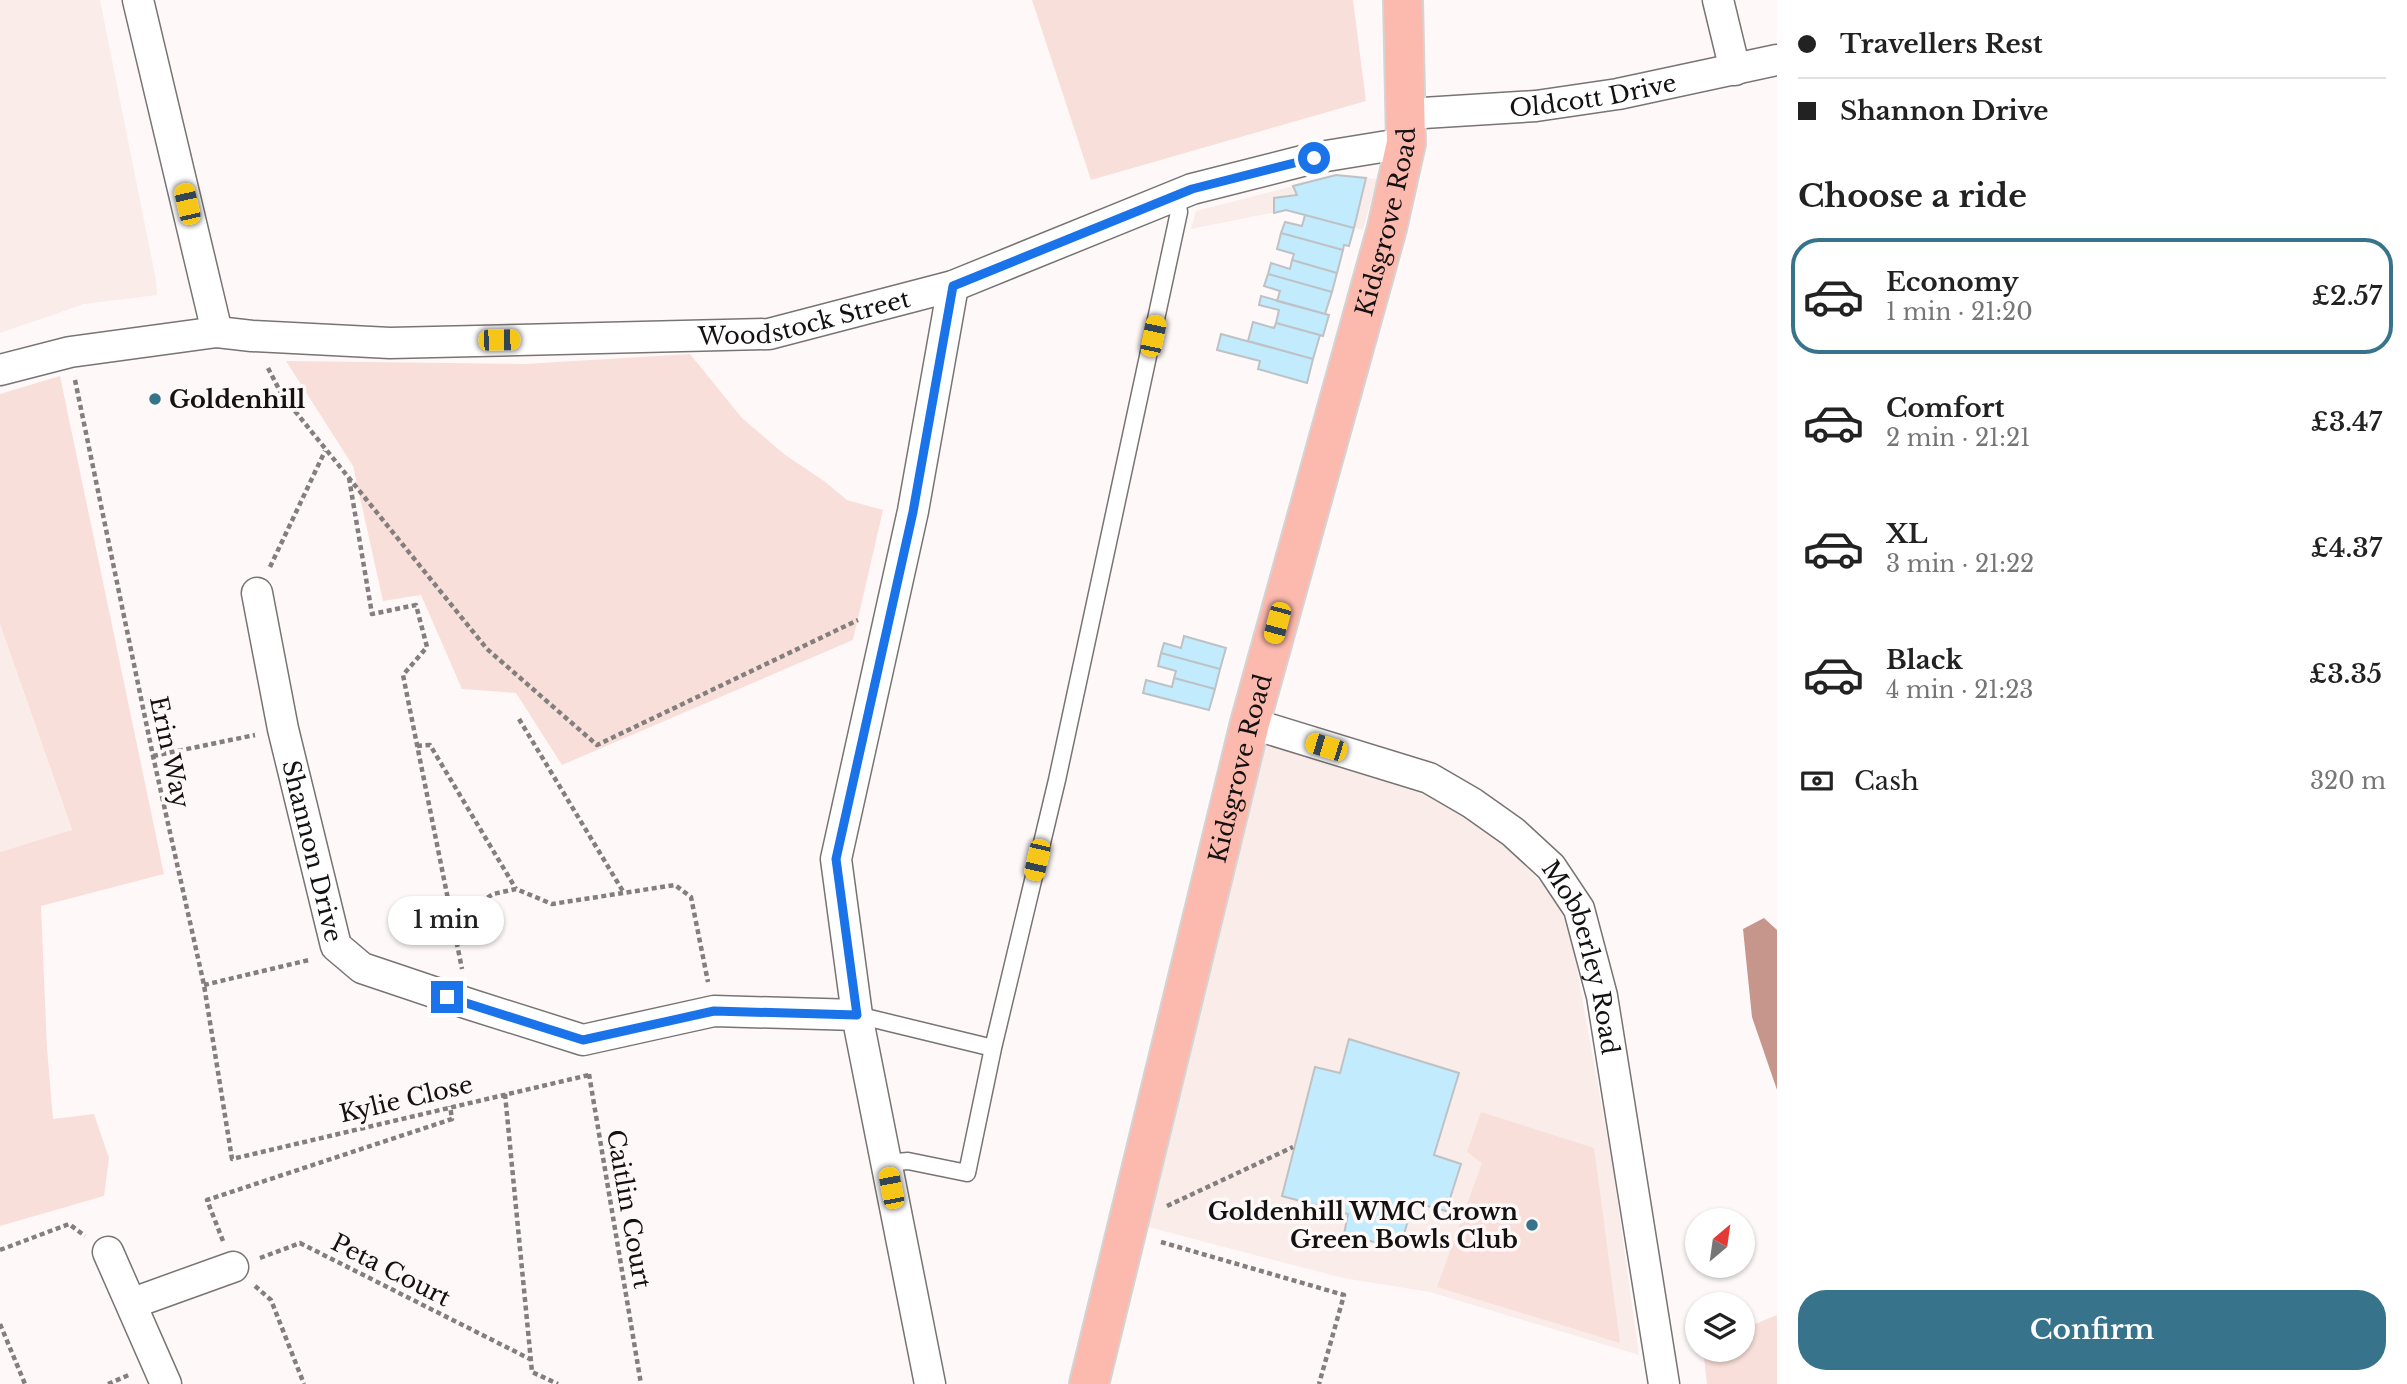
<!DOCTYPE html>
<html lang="en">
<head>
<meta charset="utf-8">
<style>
	body { margin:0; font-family:"Libre Baskerville",serif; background:#f6f6f6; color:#222; height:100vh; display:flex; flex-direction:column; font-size:26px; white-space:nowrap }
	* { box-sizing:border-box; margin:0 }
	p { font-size:23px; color:#767676 }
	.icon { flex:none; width:38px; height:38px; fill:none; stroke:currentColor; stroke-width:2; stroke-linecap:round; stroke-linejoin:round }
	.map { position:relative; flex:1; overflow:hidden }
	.drawer { display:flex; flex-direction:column; background:#fff; width:630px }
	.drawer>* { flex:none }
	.top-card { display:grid; align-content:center; height:154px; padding:0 21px; background:#fff }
	.needle { width:46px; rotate:29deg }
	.tools { position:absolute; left:1685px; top:1208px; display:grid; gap:14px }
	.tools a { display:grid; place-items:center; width:70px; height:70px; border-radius:50%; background:#fff; box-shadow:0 2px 5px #0004; font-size:35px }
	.end { position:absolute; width:32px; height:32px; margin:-16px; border:9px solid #1a73e8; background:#fff; box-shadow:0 0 0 4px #fff }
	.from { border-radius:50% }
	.bubble { position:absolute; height:49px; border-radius:24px; background:#fff; box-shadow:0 2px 5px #0004; font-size:23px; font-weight:600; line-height:49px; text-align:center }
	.car { position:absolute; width:21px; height:42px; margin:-21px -10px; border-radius:9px; box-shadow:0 0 5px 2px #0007; background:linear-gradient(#f5c518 24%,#345 0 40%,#f5c518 0 76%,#345 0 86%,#f5c518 0) }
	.top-card b { display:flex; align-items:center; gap:24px; height:66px; font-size:26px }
	.top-card b+b { border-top:2px solid #e0e0e0 }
	.top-card i { width:18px; height:18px; background:#222 }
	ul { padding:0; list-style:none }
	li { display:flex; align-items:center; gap:21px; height:116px; margin:0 14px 10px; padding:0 7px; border:4px solid transparent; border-radius:28px }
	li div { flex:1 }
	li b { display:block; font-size:26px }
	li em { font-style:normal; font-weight:600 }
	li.selected { border-color:#37748b }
	li>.icon { width:63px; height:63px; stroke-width:1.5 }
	h2 { padding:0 21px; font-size:32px; line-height:84px }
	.pay { display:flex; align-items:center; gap:18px; height:77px; padding:0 21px; font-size:26px }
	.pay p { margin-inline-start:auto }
	.action { display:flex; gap:14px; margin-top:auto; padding:14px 21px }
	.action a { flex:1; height:80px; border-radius:28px; background:#37748b; color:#fff; font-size:28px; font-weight:600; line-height:80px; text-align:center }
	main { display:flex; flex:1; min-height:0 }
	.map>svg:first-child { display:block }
	.built { fill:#f9ece9 }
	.green { fill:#f9dfd9 }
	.water { fill:#c6958c }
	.building { fill:#c2ebfd; stroke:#bec2c4; stroke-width:2 }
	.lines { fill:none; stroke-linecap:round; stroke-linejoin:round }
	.service-casing { stroke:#787473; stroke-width:19 }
	.minor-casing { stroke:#787473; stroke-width:33 }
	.primary-casing { stroke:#d5d4d4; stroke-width:42 }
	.path { stroke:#827f7e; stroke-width:4.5; stroke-dasharray:5 3.5; stroke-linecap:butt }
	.service { stroke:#fff; stroke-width:16 }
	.minor { stroke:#fff; stroke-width:30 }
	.primary { stroke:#fcb9ae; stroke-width:38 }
	.route { stroke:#1a73e8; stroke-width:9 }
	.poi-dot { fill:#37748b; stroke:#fef9f8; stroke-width:2.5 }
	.labels { text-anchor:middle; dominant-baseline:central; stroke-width:7; stroke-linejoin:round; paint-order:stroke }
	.street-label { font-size:24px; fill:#131111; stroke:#fef9f8 }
	.poi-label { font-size:24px; font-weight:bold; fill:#131111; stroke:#fef9f8; text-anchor:start }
</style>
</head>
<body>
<main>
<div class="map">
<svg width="1777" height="1384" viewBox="0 0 1777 1384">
	<rect width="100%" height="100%" fill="#fef9f8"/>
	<path class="built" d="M0,0H100L156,280L157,295L84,304L0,333Z
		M1336,175L1377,179L1363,230L1286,210L1191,229L1196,211Z
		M0,624L72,831L0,852Z
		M1259,741L1429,791L1489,833L1520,860L1553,896L1570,931L1612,1163L1639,1355L1430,1292L1343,1278L1148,1227L1149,1198Z"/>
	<path class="green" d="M1032,0H1353L1366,101L1091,180Z
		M690,354L742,418L784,454L824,481L847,500L883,510L853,640L562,765L516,693L462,689L421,595L383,601L353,466L286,361L525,364Z
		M60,376L164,874L41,906L47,1048L53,1119L94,1114L109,1158L104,1196L0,1226V852L72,830L0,624V394Z
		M1481,1112L1594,1148L1620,1343L1437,1287L1482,1163L1467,1152Z
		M1777,1315V1384H1707L1703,1349H1743V1329Z"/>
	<path class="water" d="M1764,918L1777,930V1090L1752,1017L1743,929Z"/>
	<path class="building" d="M1336,175L1366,178L1354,228L1286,210L1274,213V198L1297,195L1293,186Z
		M1305,215L1354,228L1349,246L1344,245L1343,250L1281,233L1285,222L1302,226Z
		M1281,233L1343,250L1337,273L1292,260L1294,254L1277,249Z
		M1292,260L1337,273L1332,292L1268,274L1271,263L1290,269Z
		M1268,274L1332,292L1325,314L1277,301L1280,291L1264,286Z
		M1261,296L1329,315L1323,336L1276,323L1279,310L1259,305Z
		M1253,322L1274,328L1276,323L1320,335L1313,359L1248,341Z
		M1221,334L1313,359L1307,383L1258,369L1260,361L1217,350Z
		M1184,636L1226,648L1220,669L1161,653L1164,643L1181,648Z
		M1161,653L1220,669L1215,689L1174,678L1176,671L1158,666Z
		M1174,678L1215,689L1209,710L1143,693L1146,680L1172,687Z
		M1349,1039L1459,1073L1434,1155L1461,1164L1446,1211L1413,1202L1400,1249L1344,1234L1348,1214L1282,1196L1315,1067L1340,1073Z"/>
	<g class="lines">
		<g class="service-casing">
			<path id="service" d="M857,1015L993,1048
				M886,1163L908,1161L967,1173L993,1048L1057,780L1179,212L1176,195"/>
		</g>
		<g class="minor-casing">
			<g id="minor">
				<path d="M138,0L217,332"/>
				<path d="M1718,0L1735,70"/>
				<path id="s1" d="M1407,114L1536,106L1618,94L1777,60"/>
				<path id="s2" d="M0,370L70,352L217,332L252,336L390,343L769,334L953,286L1192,189L1314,158L1406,143"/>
				<path id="s3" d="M257,593L283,729L336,946L362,968L469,1004L583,1040L714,1011L857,1015"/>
				<path id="s4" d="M1250,723L1429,778L1472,803L1513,832L1551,867L1579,909L1602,996L1664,1384"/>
				<path d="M108,1252L166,1384"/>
				<path d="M133,1303L233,1267"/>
				<path d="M930,1384L857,1015L836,859L913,511L953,286"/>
			</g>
		</g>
		<g class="primary-casing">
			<g id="primary">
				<path id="s5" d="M1089,1384L1250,723L1387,228L1406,143L1403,0"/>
			</g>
		</g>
		<path class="path" d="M268,368L282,395L487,649L597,745L858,620
			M75,380L153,756L204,985L232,1159L589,1075
			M349,478L372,614L416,605L427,647L403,675L462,969
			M270,567L325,451
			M519,719L624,893
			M417,746L430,745L516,889
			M153,756L255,735
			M452,921L493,894L516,889L552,904L675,885L691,897L708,982
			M204,985L309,960
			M589,1074L641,1384
			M505,1094L532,1372L558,1384
			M1167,1206L1293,1147
			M223,1241L207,1200L452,1119L450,1106
			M1161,1242L1344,1295L1319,1384
			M0,1250L69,1224L85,1236
			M260,1258L300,1243L530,1359
			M255,1286L271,1300L304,1384
			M0,1324L25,1384
			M108,1384L131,1374"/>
		<use href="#service" class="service"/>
		<use href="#minor" class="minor"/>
		<use href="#primary" class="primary"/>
	</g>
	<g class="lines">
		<path class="route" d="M447,997L583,1040L714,1011L857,1015L836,859L913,512L953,286L1192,189L1314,158"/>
	</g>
	<g class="poi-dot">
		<circle cx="155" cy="399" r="7"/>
		<circle cx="1532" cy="1225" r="7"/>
	</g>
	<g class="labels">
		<g class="street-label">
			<text stroke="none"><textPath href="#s1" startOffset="187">Oldcott Drive</textPath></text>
			<text stroke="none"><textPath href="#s5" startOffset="1200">Kidsgrove Road</textPath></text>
			<text stroke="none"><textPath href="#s2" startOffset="810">Woodstock Street</textPath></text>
			<text transform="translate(170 752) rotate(78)">Erin Way</text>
			<text stroke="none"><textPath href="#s5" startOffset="634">Kidsgrove Road</textPath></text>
			<text stroke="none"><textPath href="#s3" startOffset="264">Shannon Drive</textPath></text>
			<text stroke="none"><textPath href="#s4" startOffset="436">Mobberley Road</textPath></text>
			<text transform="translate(406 1099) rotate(-13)">Kylie Close</text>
			<text transform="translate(629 1209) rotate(80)">Caitlin Court</text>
			<text transform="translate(391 1270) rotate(27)">Peta Court</text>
		</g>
		<g class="poi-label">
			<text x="169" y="399">Goldenhill</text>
			<text x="1518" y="1211" text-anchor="end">Goldenhill WMC Crown<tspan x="1518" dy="28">Green Bowls Club</tspan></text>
		</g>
	</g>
</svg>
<div class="tools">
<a><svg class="needle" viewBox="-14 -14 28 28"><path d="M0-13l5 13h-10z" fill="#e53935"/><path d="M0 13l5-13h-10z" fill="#767676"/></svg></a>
<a><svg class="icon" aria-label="layers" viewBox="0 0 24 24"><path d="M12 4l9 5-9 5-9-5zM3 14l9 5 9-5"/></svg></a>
</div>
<i class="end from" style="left:1314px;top:158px"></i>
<i class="end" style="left:447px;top:997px"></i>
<div class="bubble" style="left:388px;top:896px;width:116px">1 min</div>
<i class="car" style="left:187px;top:204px;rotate:347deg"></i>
<i class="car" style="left:1153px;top:336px;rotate:12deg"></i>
<i class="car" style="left:499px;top:340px;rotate:89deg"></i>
<i class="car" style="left:1277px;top:623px;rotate:195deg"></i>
<i class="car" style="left:1326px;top:747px;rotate:287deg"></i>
<i class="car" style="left:1037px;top:860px;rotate:193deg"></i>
<i class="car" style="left:891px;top:1188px;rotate:349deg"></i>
</div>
<section class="drawer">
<div class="top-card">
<b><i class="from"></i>Travellers Rest</b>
<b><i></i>Shannon Drive</b>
</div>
<h2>Choose a ride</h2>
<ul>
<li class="selected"><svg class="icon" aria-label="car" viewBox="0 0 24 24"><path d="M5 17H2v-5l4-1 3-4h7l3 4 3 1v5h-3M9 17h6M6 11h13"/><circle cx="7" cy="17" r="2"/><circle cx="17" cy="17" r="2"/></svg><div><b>Economy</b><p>1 min · 21:20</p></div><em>£2.57</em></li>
<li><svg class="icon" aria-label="car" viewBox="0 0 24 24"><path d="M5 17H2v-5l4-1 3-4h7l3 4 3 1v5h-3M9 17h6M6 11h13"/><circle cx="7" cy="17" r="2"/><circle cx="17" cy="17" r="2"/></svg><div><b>Comfort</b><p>2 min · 21:21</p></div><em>£3.47</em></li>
<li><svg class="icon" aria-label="car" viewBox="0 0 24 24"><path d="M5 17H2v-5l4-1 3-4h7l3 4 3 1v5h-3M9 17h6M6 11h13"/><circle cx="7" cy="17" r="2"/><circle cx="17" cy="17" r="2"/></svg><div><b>XL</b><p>3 min · 21:22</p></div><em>£4.37</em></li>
<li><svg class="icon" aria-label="car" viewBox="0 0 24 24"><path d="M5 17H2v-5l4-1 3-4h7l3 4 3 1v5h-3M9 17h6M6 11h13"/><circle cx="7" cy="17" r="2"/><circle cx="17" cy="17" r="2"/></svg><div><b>Black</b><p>4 min · 21:23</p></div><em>£3.35</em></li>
</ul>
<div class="pay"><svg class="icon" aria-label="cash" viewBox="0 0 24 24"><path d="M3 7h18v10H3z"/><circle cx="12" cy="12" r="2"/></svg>Cash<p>320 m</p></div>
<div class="action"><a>Confirm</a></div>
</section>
</main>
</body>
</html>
